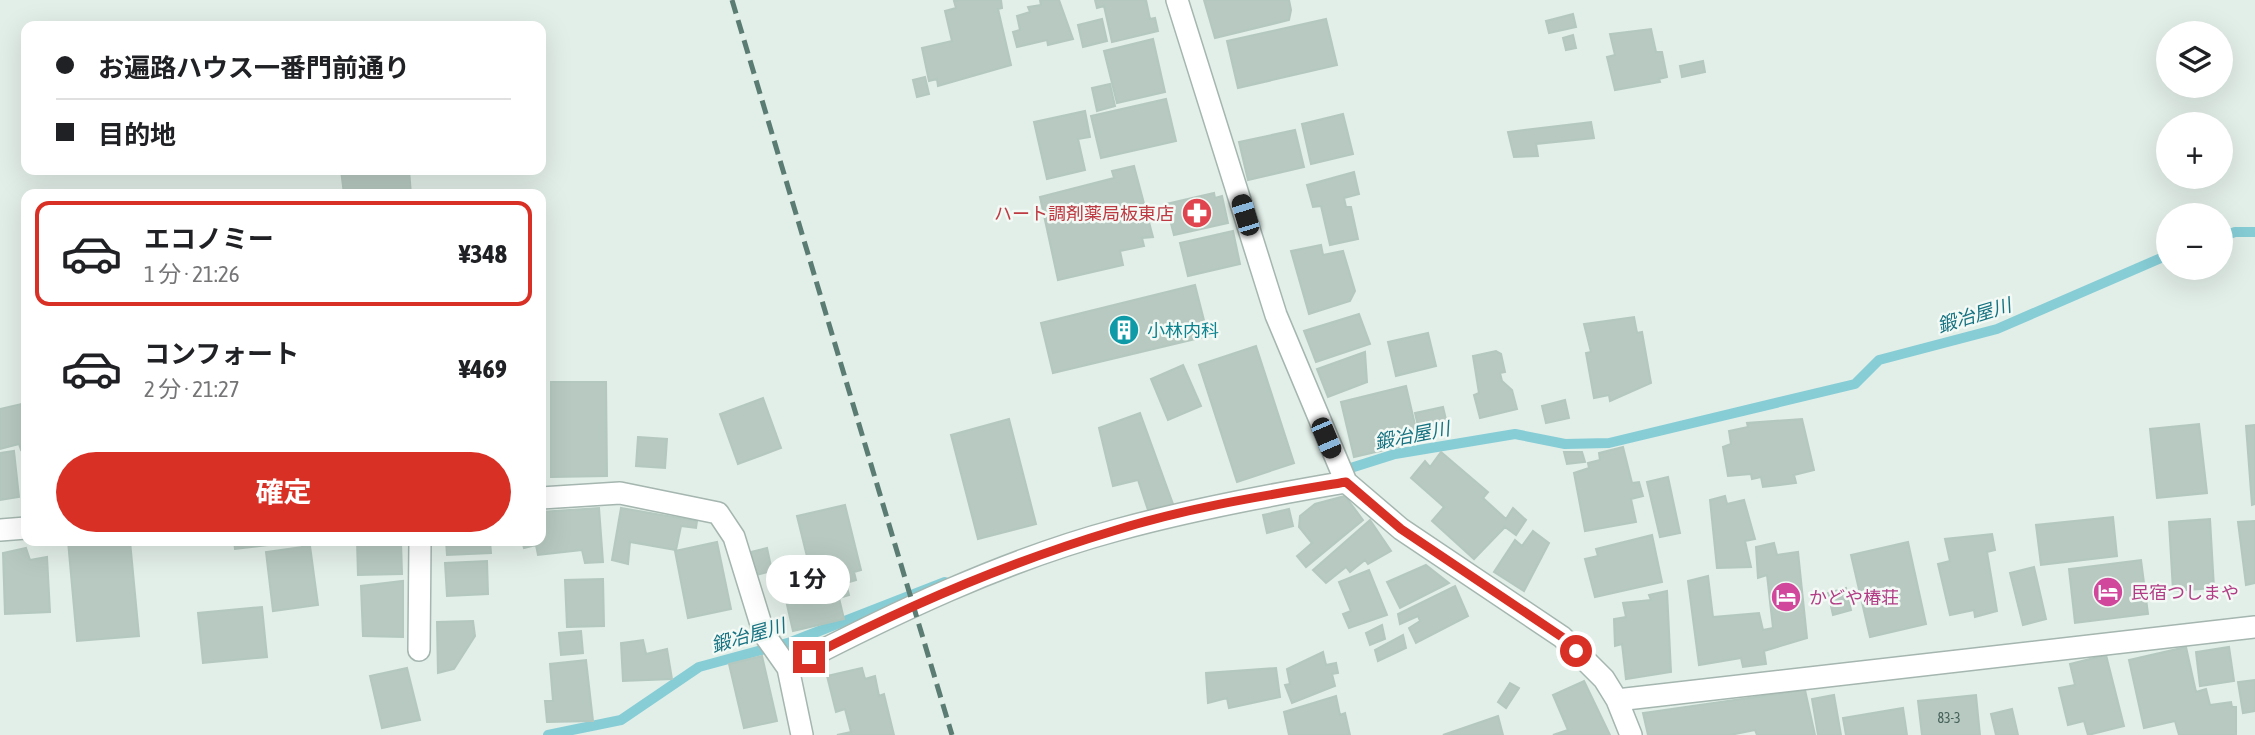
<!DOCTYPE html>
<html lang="ja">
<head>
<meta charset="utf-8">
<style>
	body { margin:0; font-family:"Asap Condensed","Noto Sans JP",sans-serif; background:#f2f2f2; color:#202124; height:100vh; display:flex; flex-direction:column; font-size:26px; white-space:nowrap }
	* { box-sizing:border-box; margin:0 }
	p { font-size:23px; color:#757577 }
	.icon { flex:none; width:38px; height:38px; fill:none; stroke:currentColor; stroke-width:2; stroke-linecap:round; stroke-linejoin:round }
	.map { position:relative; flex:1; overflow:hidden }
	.panel { position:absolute; left:21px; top:189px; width:525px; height:357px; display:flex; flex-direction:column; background:#fff; border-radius:14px; box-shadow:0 7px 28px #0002 }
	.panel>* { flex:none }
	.hud { position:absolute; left:21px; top:21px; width:525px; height:154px; border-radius:14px; box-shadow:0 7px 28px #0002; display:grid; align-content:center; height:154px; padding:0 35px; background:#fff }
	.fabs { position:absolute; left:2156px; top:21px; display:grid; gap:14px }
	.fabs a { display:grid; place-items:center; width:77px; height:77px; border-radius:50%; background:#fff; box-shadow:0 7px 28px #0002; font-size:35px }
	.end { position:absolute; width:32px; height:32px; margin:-16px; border:9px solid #d93025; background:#fff; box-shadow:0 0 0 4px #fff }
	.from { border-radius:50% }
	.bubble { position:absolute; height:49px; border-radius:24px; background:#fff; box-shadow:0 7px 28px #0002; font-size:23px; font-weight:700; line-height:49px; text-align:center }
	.car { position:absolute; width:21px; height:42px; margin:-21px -10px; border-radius:9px; box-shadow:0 0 5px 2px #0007; background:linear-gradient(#222 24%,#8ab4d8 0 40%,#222 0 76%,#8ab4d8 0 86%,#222 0) }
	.hud b { display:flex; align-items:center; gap:24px; height:66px; font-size:26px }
	.hud b+b { border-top:2px solid #e0e0e0 }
	.hud i { width:18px; height:18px; background:#202124 }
	ul { padding:12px 0 0; list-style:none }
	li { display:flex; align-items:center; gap:21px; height:105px; margin:0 14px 10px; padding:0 21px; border:4px solid transparent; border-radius:14px }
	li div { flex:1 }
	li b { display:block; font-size:26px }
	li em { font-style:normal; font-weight:700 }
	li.on { border-color:#d93025 }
	li>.icon { width:63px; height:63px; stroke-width:1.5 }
	.primary-button { display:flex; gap:14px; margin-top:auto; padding:14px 35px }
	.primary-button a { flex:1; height:80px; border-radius:42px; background:#d93025; color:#fff; font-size:28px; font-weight:700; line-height:80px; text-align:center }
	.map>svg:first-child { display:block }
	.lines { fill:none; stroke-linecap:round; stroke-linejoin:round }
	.stream { stroke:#86cdd6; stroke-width:10 }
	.building { fill:#b7c9c1; stroke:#b4c8bf; stroke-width:2 }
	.minor-casing { stroke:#a4b6af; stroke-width:24 }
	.minor { stroke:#fff; stroke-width:21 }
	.rail { stroke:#5b7c72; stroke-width:5; stroke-dasharray:14 7; stroke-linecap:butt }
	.route { stroke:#d93025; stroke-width:9 }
	.labels { text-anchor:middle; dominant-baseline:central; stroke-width:5; stroke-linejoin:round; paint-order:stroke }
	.number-label { font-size:14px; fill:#46625a }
	.health-label { font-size:18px; fill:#be3a42; stroke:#f3faf6; text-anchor:end }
	.culture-label { font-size:18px; fill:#0d838f; stroke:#f3faf6; text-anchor:start }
	.hotel-label { font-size:18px; fill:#b23c85; stroke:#f3faf6; text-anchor:start }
	.water-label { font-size:19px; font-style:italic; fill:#167281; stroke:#f3faf6 }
</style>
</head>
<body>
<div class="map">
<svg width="2255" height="735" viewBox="0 0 2255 735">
	<rect width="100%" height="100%" fill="#e2eee8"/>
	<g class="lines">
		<path class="stream" d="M2221,237L2235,232H2255
			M1338,472L1395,454L1515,434L1565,444L1609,443L1855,384L1879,360L1997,329L2168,255
			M548,735L621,720L699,667L791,642L945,582"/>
	</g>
	<path class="building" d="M1001,0L1002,8L998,9L1011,65L938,86L937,79L929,81L922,48L952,41L945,11L956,8L954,1L960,0Z
		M1040,0H1059L1073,39L1048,45L1047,40L1017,47L1013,32L1020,30L1017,16L1030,12L1028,7L1041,5Z
		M1095,0H1146L1150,19L1155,18L1158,31L1112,42L1104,6L1097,8Z
		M1204,0H1289L1291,10L1289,20L1215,38Z
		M1573,14L1576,27L1549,33L1546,21Z
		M1102,19L1107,41L1083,47L1078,25Z
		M1326,19L1337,65L1238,88L1227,41Z
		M1651,29L1656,52H1662L1667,77L1659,79L1660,82L1615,90L1607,57L1615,55L1610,34Z
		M1573,35L1576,48L1566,50L1563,38Z
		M1153,39L1165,92L1117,103L1104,51Z
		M1703,61L1705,72L1682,77L1680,66Z
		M925,77L929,94L917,97L913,80Z
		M1110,84L1115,106L1097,111L1092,88Z
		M1166,99L1176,141L1101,158L1091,116Z
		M1085,111L1090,137L1078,139L1085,170L1047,179L1034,122Z
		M1343,114L1353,154L1311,164L1302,124Z
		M1591,122L1594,138L1536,144L1538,156L1514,157L1508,132Z
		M1295,130L1304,167L1248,180L1239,142Z
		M1134,166L1153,237L1142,238L1144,246L1120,251L1123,265L1058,280L1040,197L1114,178L1112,171Z
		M341,170H409L411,194H344Z
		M1354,172L1359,194L1344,198L1346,207H1351L1358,239L1330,245L1321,206L1313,207L1307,185Z
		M1214,193L1215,198L1222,196L1228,223L1174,235L1166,204Z
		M1233,231L1240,264L1188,276L1180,243Z
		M1321,245L1323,255L1343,251L1355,291L1350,301L1309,314L1291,251Z
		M1195,285L1208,336L1053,373L1041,323Z
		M1359,314L1370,344L1316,362L1304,331Z
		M1634,317L1637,333L1642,332L1651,383L1610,401L1609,395L1594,398L1586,353L1591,352L1584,324Z
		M1428,333L1436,366L1396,376L1388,342Z
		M1256,346L1294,463L1237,482L1199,365Z
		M1496,351L1501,354L1505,372L1500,373L1502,381L1512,390L1517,409L1480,418L1474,395L1479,393L1473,356Z
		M1365,352L1367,382L1328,397L1317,369Z
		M1183,365L1201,406L1168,420L1151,379Z
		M551,382H606L607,476L551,477Z
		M1406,386L1419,442L1354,457L1341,402Z
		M763,398L781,448L738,464L720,414Z
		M1565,400L1569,418L1546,423L1542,406Z
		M26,403V448L21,450L19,444L0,449V409Z
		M1443,407L1449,432L1421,439L1415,413Z
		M1140,413L1173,504L1148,510L1138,480L1113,486L1099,428Z
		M1009,419L1036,524L978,539L951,435Z
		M1802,419L1814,470L1794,475L1796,483L1763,487L1761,477L1752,479L1751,474L1728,476L1723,447L1731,444L1729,431L1748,427L1747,423Z
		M2199,424L2207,493L2157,498L2150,429Z
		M2255,425V504L2252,505L2246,426Z
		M638,437L667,439L665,468L636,466Z
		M1623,447L1632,483L1639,482L1643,496L1631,499L1636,522L1585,531L1574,473L1589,468L1588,463L1600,460L1599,453Z
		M14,451L19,497L0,500V453Z
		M1441,452L1488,492L1483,498L1506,519L1513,508L1526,520L1516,535L1505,527L1474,559L1432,521L1444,507L1411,478L1425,461L1430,467Z
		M1564,452H1582L1585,462L1567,464Z
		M1668,477L1680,533L1660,537L1647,482Z
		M1345,496L1363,520L1306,567L1297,556L1312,543L1299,527L1300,516L1315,504Z
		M1725,496L1727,504L1744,500L1755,539L1745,541L1751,567L1717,568L1710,500Z
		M845,505L861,570L854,572L856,580L846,583L849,595L839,598L844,619L793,631L785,596L815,589L797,516Z
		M599,508L603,562L585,563L582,550L538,555L536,545L524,548L522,541H541V512Z
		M621,508L697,521L696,528L681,526L676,550L630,542L628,564L612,560Z
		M1289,509L1293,526L1267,533L1263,515Z
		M2113,517L2117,556L2041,565L2036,525Z
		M2210,519L2214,588L2173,591L2169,522Z
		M1370,520L1391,551L1368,564L1365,560L1350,572L1346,567L1326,583L1313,570Z
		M2255,521V583L2246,585L2238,522Z
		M1533,531L1549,543L1524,591L1494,572L1515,540L1522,546Z
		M1992,534L1995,550L1987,552L1997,611L1975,617L1974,610L1950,615L1938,564L1950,561L1945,539Z
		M1652,535L1662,582L1595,597L1585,559L1598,556L1596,549Z
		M68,541H130L139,636L77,641Z
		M234,541H300L235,549Z
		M357,541H401L402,574L358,575Z
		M446,541H490L491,553L447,555Z
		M717,542L731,609L688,618L675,551Z
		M1908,542L1926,624L1870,637L1851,555Z
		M1774,543L1777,555L1798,552L1807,638L1764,651L1766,664L1743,667L1741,658L1699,665L1688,581L1708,576L1713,617L1759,613L1763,630L1773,628L1767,575L1758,578L1756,547Z
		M310,546L318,605L273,611L266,552Z
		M26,548L30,560L47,557L50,612L5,614L3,553Z
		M767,548L772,571L756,575L751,552Z
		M2141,560L2148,614L2075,623L2069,569Z
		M487,561L488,594L447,596L445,563Z
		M1426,565L1449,583L1400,608L1387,582Z
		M2034,567L2046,619L2023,625L2010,573Z
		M1369,570L1387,615L1349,628L1343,614L1351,611L1339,582Z
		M603,579L604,626L567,627L565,580Z
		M403,581V637L363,636L361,586Z
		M1455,586L1468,616L1416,643L1409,628L1420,621L1418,616L1400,624L1398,614Z
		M1846,588L1851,610L1833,615L1828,593Z
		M1667,591L1671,672L1626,679L1622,644L1615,646L1614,619L1626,617L1623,603L1651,600L1649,595Z
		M262,607L267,657L203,663L198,613Z
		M473,621L475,636L454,669L438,673L437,622Z
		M1382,625L1385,639L1370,645L1366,633Z
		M581,631L583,653L561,655L559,633Z
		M1403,635L1406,648L1378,661L1375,650Z
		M643,640L646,654L667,649L672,679L623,681L621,643Z
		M2186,647L2196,692L2206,689L2210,705L2231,702L2232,707H2236V735H2179L2175,721L2144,728L2129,660Z
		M2229,647L2234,681L2200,686L2196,652Z
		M1323,652L1326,665L1336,663L1338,673L1332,674L1335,686L1292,703L1285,685L1290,684L1287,669Z
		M2106,655L2124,726L2088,735L2084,721L2068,725L2059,688L2075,685L2070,664Z
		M762,656L777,721L744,728L729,664Z
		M586,660L593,721L547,722L545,701H553L550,664Z
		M407,668L420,720L382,728L370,676Z
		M862,668L865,679L875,676L879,696L884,694L894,735H837L851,732L845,709L836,712L827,676Z
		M1276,668L1280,697L1229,708L1227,698L1208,703L1206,673Z
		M2255,680V711L2243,713L2238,682Z
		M1584,681L1610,735H1553L1568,730L1553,695Z
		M1510,683L1519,688L1506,708L1498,702Z
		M1805,690L1815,735H1757L1755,730L1730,735H1648L1643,713Z
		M1834,695L1841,735H1818L1812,699Z
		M1976,695L1980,735H1922L1918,701Z
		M1336,696L1340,715L1345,713L1350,735H1289L1284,712Z
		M1903,708L1907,735H1846L1843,718Z
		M2012,709L2018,735H1996L1991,714Z
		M1498,716L1503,735H1443Z"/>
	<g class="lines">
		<g class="minor-casing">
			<path id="minor" d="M1177,0L1276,315L1346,482L1401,529L1562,637L1604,679L1617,700
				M541,498L620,493L718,513L734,537L764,634L788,668L802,735
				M0,530L26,528
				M419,650L420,541
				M788,668C894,613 1002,561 1117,530C1193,509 1269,495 1346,482
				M1631,735L1617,700L2255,627"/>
		</g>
		<use href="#minor" class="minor"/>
		<path class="rail" d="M732,0L952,735"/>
	</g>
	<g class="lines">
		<path class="route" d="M809,657C907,606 1007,563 1113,531C1189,507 1268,495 1346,482L1401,529L1562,637L1576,651"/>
	</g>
	<defs>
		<g id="pharmacy-disc" transform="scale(1.575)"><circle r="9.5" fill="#e0444e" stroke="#f3faf6"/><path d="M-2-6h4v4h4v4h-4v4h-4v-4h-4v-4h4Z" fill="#fff"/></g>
		<g id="building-disc" transform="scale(1.575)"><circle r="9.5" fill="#0f9aa8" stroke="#f3faf6"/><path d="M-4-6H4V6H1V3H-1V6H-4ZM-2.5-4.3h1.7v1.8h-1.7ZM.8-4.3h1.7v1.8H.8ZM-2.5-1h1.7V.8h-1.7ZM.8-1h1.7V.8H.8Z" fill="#fff"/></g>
		<g id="hotel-disc" transform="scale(1.575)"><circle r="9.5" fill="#d1479c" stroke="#f3faf6"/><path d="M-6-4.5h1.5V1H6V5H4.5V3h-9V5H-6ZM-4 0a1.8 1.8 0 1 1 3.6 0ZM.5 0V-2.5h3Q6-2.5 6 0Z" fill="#fff"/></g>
	</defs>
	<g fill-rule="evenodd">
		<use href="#pharmacy-disc" x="1197" y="213"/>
		<use href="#building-disc" x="1124" y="330"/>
		<use href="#hotel-disc" x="2108" y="592"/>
		<use href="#hotel-disc" x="1786" y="597"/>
	</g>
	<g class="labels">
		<g class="number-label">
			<text x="1949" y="718">83-3</text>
		</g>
		<g class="health-label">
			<text x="1174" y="213">ハート調剤薬局板東店</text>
		</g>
		<g class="culture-label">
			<text x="1147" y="330">小林内科</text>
		</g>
		<g class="hotel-label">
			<text x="2131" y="592">民宿つしまや</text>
			<text x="1809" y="597">かどや椿荘</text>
		</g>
		<g class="water-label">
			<text transform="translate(1974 315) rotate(-17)">鍛冶屋川</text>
			<text transform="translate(1412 435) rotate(-11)">鍛冶屋川</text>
			<text transform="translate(748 635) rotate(-16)">鍛冶屋川</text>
		</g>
	</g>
</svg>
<div class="fabs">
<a><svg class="icon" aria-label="layers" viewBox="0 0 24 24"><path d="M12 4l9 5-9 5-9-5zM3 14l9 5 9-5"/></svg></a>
<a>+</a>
<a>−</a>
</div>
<i class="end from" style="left:1576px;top:651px"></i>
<i class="end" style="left:809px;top:657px"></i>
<div class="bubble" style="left:766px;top:555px;width:84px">1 分</div>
<i class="car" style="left:1245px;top:215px;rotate:343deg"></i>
<i class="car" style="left:1326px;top:438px;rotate:157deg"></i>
<div class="hud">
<b><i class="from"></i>お遍路ハウス一番門前通り</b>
<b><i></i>目的地</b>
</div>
<section class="panel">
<ul>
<li class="on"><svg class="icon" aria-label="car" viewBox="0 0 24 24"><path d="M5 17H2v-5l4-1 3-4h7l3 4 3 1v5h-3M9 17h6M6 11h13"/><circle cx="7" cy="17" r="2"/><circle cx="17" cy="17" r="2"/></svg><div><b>エコノミー</b><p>1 分 · 21:26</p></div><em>¥348</em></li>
<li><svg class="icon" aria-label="car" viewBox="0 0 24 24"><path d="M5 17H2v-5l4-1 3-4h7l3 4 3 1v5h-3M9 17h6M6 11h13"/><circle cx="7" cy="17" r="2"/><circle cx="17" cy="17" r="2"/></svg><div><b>コンフォート</b><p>2 分 · 21:27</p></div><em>¥469</em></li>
</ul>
<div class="primary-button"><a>確定</a></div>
</section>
</div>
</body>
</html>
